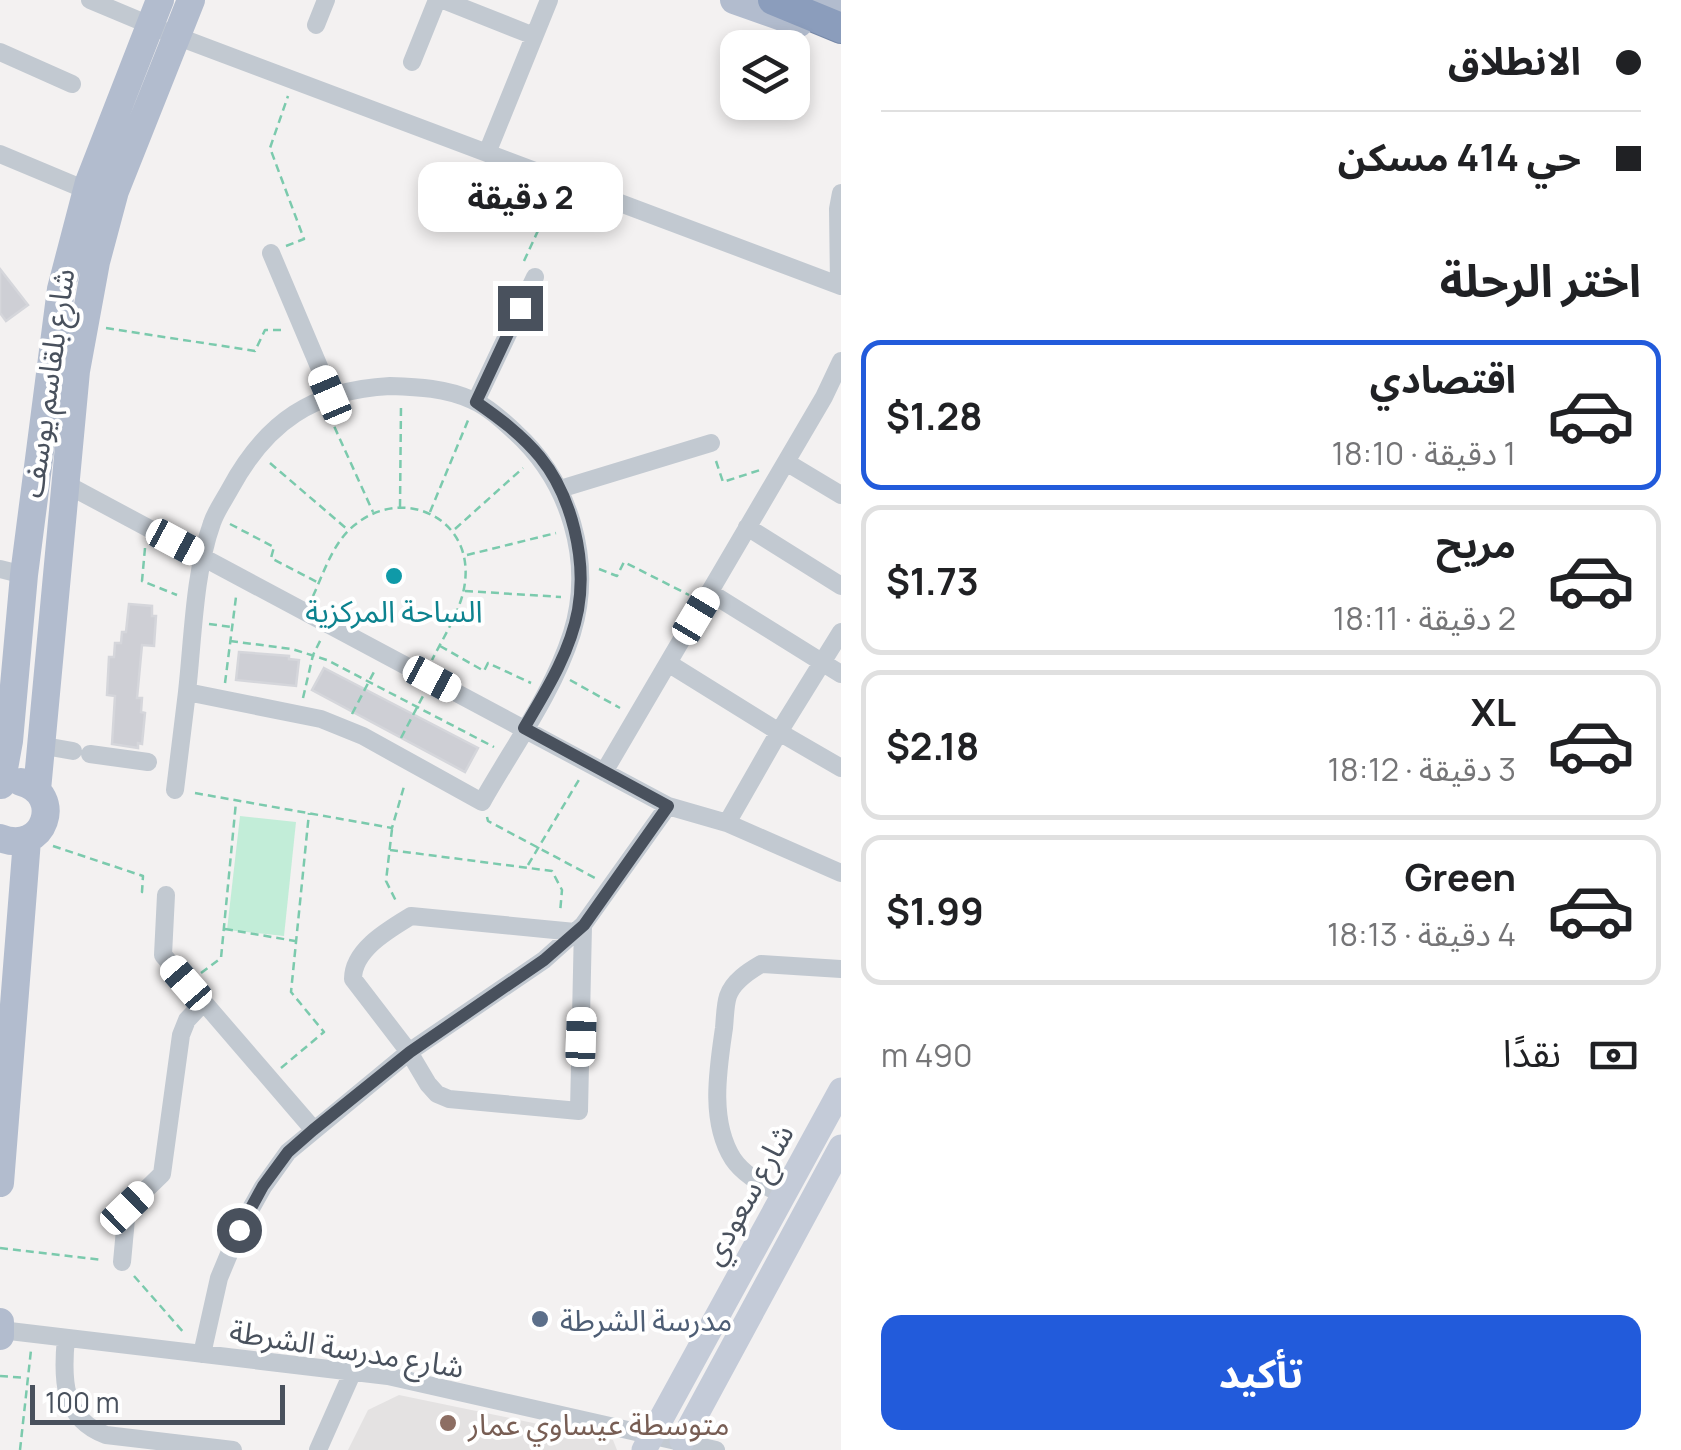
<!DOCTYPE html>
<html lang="ar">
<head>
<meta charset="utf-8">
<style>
	body { margin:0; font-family:Manrope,"Noto Sans Arabic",sans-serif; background:#f2f2f2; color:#202124; direction:rtl; height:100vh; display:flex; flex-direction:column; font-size:38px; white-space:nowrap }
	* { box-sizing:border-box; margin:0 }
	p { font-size:32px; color:#757577 }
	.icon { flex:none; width:55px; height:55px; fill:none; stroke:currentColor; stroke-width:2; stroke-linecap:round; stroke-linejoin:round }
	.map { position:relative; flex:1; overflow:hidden; direction:ltr }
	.side { display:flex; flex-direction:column; background:#fff; width:840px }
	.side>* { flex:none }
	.top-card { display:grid; align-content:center; height:220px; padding:0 40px; background:#fff }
	.controls { position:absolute; left:720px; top:30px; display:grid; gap:20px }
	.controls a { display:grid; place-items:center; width:90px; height:90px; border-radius:20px; background:#fff; box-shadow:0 5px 15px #0003; font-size:50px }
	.scale { position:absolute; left:30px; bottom:25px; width:255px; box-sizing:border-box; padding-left:10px; border:5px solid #49515d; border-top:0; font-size:28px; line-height:35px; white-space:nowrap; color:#49515d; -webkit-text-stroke:8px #fff; paint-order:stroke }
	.end { position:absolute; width:45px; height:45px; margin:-22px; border:12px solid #49515d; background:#fff; box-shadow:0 0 0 5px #fff }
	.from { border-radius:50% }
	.bubble { position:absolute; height:70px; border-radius:20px; background:#fff; box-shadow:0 5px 15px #0003; font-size:32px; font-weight:700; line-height:70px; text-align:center; direction:rtl }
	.car { position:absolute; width:30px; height:60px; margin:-30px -15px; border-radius:12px; box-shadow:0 0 8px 2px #0007; background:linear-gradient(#fff 24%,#345 0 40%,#fff 0 76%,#345 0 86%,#fff 0) }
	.top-card b { display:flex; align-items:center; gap:35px; height:95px; font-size:38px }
	.top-card b+b { border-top:2px solid #e0e0e0 }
	.top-card i { width:25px; height:25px; background:#202124 }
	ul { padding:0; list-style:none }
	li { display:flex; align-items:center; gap:30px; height:150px; margin:0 20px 15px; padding:0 20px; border:5px solid #e0e0e0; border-radius:20px }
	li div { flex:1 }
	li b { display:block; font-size:38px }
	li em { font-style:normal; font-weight:700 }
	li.selected { border-color:#225bdb }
	li>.icon { width:90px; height:90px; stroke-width:1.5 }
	h2 { padding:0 40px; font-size:45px; line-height:120px }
	.pay { display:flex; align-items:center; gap:25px; height:110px; padding:0 40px; font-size:38px }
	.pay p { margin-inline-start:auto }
	.cta { display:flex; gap:20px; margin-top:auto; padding:20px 40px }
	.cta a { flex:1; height:115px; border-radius:20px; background:#225bdb; color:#fff; font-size:40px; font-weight:700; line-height:115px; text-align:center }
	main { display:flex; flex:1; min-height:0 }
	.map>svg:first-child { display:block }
	.education { fill:#e4e2e2 }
	.green { fill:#c2edd8 }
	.building { fill:#cecfd5; stroke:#d5d6db; stroke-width:2.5 }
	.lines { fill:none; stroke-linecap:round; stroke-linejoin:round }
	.highway-casing { stroke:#7688a8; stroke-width:32 }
	.path { stroke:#7bcaad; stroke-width:2.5; stroke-dasharray:8 5; stroke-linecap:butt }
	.street { stroke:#c2c9d1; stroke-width:18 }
	.secondary { stroke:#c4cbd8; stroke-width:25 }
	.primary { stroke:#b2bcce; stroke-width:28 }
	.highway { stroke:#8b9dbc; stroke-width:30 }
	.route { stroke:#49515d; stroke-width:12 }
	.culture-dot { fill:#0f9aa8; stroke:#fff; stroke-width:4 }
	.service-dot { fill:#5c6f8a; stroke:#fff; stroke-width:4 }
	.education-dot { fill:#8d6e63; stroke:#fff; stroke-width:4 }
	.labels { text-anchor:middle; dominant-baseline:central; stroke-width:8; stroke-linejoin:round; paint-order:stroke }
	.street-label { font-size:30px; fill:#49515d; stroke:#fff }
	.culture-label { font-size:30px; fill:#0d838f; stroke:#fff }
	.service-label { font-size:30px; fill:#4e5e75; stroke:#fff; text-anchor:start }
	.education-label { font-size:30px; fill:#785e54; stroke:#fff; text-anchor:start }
</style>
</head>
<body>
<main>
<section class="side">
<div class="top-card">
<b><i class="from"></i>الانطلاق</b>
<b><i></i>حي 414 مسكن</b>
</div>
<h2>اختر الرحلة</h2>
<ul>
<li class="selected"><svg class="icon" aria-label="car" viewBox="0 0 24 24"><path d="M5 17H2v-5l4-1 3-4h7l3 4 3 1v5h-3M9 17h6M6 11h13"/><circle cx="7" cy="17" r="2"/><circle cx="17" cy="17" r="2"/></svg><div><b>اقتصادي</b><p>1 دقيقة · 18:10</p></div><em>$1.28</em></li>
<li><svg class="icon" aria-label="car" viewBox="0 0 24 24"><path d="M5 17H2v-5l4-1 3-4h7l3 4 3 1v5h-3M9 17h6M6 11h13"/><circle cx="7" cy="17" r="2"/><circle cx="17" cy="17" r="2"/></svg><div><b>مريح</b><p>2 دقيقة · 18:11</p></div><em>$1.73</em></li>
<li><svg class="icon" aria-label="car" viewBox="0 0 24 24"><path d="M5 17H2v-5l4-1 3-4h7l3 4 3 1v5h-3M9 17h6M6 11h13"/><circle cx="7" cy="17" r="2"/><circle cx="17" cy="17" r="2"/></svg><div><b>XL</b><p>3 دقيقة · 18:12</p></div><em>$2.18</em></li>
<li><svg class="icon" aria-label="car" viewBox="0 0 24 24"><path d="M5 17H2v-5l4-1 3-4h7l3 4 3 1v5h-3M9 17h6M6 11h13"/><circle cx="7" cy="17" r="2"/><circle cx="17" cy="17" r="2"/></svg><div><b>Green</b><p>4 دقيقة · 18:13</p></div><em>$1.99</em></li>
</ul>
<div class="pay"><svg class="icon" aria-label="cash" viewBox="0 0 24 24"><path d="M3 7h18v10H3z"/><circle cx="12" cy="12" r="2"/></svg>نقدًا<p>490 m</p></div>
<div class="cta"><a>تأكيد</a></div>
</section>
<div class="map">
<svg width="841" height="1450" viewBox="0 0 841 1450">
	<rect width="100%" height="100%" fill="#f3f1f1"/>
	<path class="education" d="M399,1395L601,1437L613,1440L617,1450H348L368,1410Z"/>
	<path class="green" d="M240,816L296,822L284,936L227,930Z"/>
	<path class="building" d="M0,269L28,305L6,321L0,313Z
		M129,604L152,606V616H156L154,646L142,645L137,698H142L141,712L145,713L142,744L138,743V748L112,744L115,696L107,695L109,657H114L115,643H121L122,632H126Z
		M239,652L289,656V659L299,660L296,686L236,680Z
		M324,668L478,748L465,772L312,690Z"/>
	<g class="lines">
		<g class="highway-casing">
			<path id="highway" d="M773,0L841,28"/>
		</g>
		<path class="path" d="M286,246L304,239L270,148L288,96
			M524,261L554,196
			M106,328L255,351L265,330H283
			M329,415L373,512
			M716,461L723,482L760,470
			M270,463L347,529
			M400,507L401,405
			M430,512L469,418
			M230,524L274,547L271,558L319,583
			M455,529L523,468
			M145,548L142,581L177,595
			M467,555L556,533
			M599,569L617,576L624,562L689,595
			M465,591L561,597
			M313,596C324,572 334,540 356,524C404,486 473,518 465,582C462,609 444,636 432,660
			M209,624L231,627
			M230,641L292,649L327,660L494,747
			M440,646L484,671L488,663L531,683
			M570,680L620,708
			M225,683L236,597
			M303,698L313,655L321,639
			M352,714L376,668
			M401,738L423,696
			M195,793L392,828L405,783
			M487,817L488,821L597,879
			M392,829L386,881L397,903
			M53,846L143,876L142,892H148
			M390,850L552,871L562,890L560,913
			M528,865L580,778
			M225,929L295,941
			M201,973L221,958L236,802
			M281,1068L324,1032L291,992L309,813
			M0,1248L103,1260
			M134,1276L185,1334
			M0,1376L26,1378
			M20,1450L31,1350"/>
		<path class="street" d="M90,0L176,36L841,286
			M443,0L534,36
			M316,25L326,0
			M0,52L72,84
			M412,62L437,0
			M487,153L549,0
			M0,154L86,190
			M271,253L331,395
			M839,285L838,209L841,193
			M390,386C419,387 445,388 472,400C488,407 502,420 515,432C570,482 594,561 572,633C553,693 513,747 482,802L363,736L321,719L187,692C193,639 194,573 212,523C216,511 224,500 230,489C266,422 313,390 390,386Z
			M476,401L535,277
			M786,462L841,495
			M64,483L668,806L727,823L841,873
			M560,489L711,443
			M747,527L841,586
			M0,569L24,575
			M709,592L841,674
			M668,663L779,732L841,632
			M39,745L73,751
			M90,754L148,762
			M604,772L824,397L841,361
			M175,790L187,692
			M727,823L779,732L841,768
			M166,895L163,955L313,1129
			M575,932L411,916C388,930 353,950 353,979L409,1052L428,1084L437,1094L449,1099L579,1111L583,925
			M784,1196C767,1186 745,1177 733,1159C709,1121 718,1069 724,1028C725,1018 725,1005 728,996C733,981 749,971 761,964L841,969
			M122,1262L127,1208L162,1174L181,1035L187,1020L203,1003
			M1,1330L388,1376L716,1450
			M66,1338C62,1378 62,1419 106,1435L233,1450
			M202,1354L219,1278L239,1230L263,1187L288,1152L409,1052L544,960L583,925L668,806
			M318,1450L353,1371"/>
		<path class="secondary" d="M682,1441L841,1147
			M644,1450L841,1090"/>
		<path class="primary" d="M734,0L799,23
			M814,0L841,10
			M1,785L9,741L24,575L61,289L89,182L160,0
			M37,790L76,371L96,262L115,191L191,0
			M0,838C45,856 65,794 21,782
			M0,1183L27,840
			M0,1322V1336"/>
		<use href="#highway" class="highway"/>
	</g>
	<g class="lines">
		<path class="route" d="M239,1230L263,1186L288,1152L313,1130L410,1052L544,960L584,925L668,806L524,728C546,691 570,653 578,610C587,560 572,496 540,457C522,435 499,418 476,402L520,308"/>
	</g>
	<circle class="culture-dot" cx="394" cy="576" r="10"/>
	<circle class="service-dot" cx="540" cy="1319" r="10"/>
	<circle class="education-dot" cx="448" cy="1423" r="10"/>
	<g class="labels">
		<g class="street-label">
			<text transform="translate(47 383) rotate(-82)">شارع بلقاسم يوسف</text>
			<text transform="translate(747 1194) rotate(-61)">شارع سعودي</text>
			<text transform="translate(347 1348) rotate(9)">شارع مدرسة الشرطة</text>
		</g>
		<g class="culture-label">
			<text x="394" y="610">الساحة المركزية</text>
		</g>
		<g class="service-label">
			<text x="560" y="1319">مدرسة الشرطة</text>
		</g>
		<g class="education-label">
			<text x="468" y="1423">متوسطة عيساوي عمار</text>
		</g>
	</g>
</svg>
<div class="controls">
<a><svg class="icon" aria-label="layers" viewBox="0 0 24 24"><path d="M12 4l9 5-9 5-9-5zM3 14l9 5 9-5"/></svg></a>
</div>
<div class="scale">100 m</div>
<i class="end from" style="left:239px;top:1230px"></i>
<i class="end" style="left:520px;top:308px"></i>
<div class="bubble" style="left:418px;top:162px;width:205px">2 دقيقة</div>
<i class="car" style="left:330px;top:395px;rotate:337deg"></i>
<i class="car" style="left:175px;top:542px;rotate:118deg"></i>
<i class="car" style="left:696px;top:616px;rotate:31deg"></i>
<i class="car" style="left:432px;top:679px;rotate:118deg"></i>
<i class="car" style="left:186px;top:983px;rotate:319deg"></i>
<i class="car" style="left:581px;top:1037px;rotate:2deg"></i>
<i class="car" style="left:127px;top:1208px;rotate:46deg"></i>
</div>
</main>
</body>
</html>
